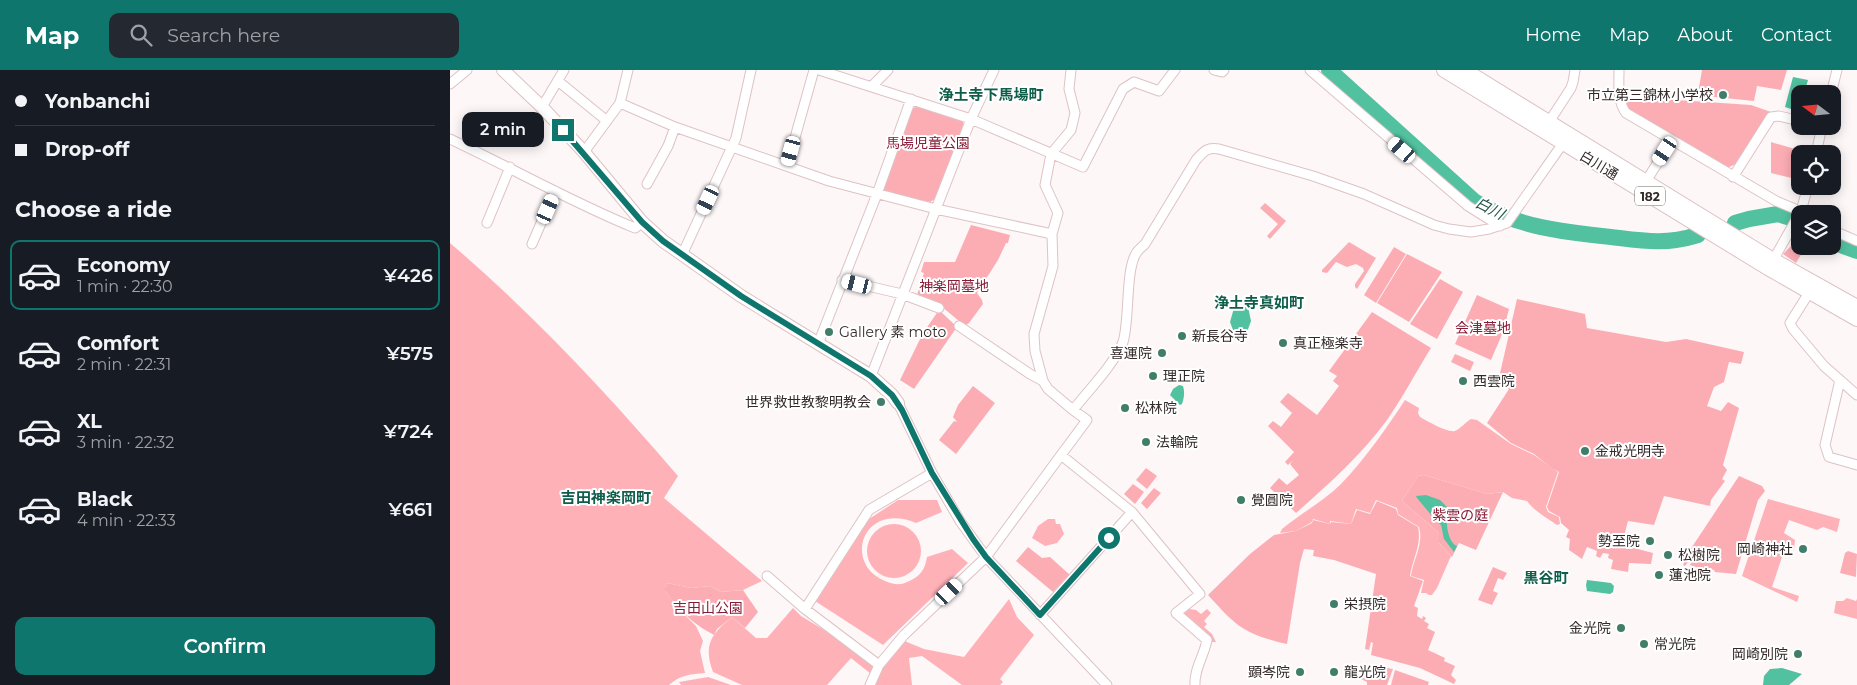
<!DOCTYPE html>
<html lang="en">
<head>
<meta charset="utf-8">
<style>
	body { margin:0; font-family:Montserrat,"Noto Sans JP",sans-serif; background:#242831; color:#f1f3f6; height:100vh; display:flex; flex-direction:column; font-size:19px; white-space:nowrap }
	* { box-sizing:border-box; margin:0 }
	p { font-size:16px; color:#9ea1a6 }
	.icon { flex:none; width:28px; height:28px; fill:none; stroke:currentColor; stroke-width:2; stroke-linecap:round; stroke-linejoin:round }
	.map { position:relative; flex:1; overflow:hidden }
	.sheet { display:flex; flex-direction:column; background:#171b24; width:450px }
	.sheet>* { flex:none }
	.hud { display:grid; align-content:center; height:110px; padding:0 15px; background:#171b24 }
	.needle { width:32px; rotate:286deg }
	.controls { position:absolute; left:1341px; top:15px; display:grid; gap:10px }
	.controls a { display:grid; place-items:center; width:50px; height:50px; border-radius:10px; background:#171b24; box-shadow:0 2px 12px #0003; font-size:25px }
	.end { position:absolute; width:22px; height:22px; margin:-11px; border:6px solid #0f766e; background:#fff; box-shadow:0 0 0 2px #fff }
	.from { border-radius:50% }
	.bubble { position:absolute; height:35px; border-radius:10px; background:#171b24; box-shadow:0 2px 12px #0003; font-size:16px; font-weight:600; line-height:35px; text-align:center }
	.car { position:absolute; width:15px; height:30px; margin:-15px -8px; border-radius:6px; box-shadow:0 0 4px 1px #0007; background:linear-gradient(#fff 24%,#345 0 40%,#fff 0 76%,#345 0 86%,#fff 0) }
	.hud b { display:flex; align-items:center; gap:18px; height:48px; font-size:19px }
	.hud b+b { border-top:1px solid #363941 }
	.hud i { width:12px; height:12px; background:#f1f3f6 }
	ul { padding:0; list-style:none }
	li { display:flex; align-items:center; gap:15px; height:70px; margin:0 10px 8px; padding:0 5px; border:2px solid transparent; border-radius:10px }
	li div { flex:1 }
	li b { display:block; font-size:19px }
	li em { font-style:normal; font-weight:600 }
	li.current { border-color:#0f766e }
	li>.icon { width:45px; height:45px; stroke-width:1.5 }
	h2 { padding:0 15px; font-size:22px; line-height:60px }
	.cta { display:flex; gap:10px; margin-top:auto; padding:10px 15px }
	.cta a { flex:1; height:58px; border-radius:10px; background:#0f766e; color:#fff; font-size:20px; font-weight:600; line-height:58px; text-align:center }
	header { display:flex; align-items:center; gap:30px; box-sizing:border-box; height:70px; padding:0 25px; background:#0f766e; color:#fff }
	header strong { font-size:24px }
	nav { display:flex; gap:28px; margin-inline-start:auto; font-size:18px }
	.search { width:350px; height:45px; background:#242831; display:flex; align-items:center; gap:12px; box-sizing:border-box; padding:0 18px; border-radius:10px; color:#9ea1a6; font-size:19px }
	main { display:flex; flex:1; min-height:0 }
	.map>svg:first-child { display:block }
	.green { fill:#fcadb4 }
	.forest { fill:#ffb1b8 }
	.water { fill:#52c1a0 }
	.lines { fill:none; stroke-linecap:round; stroke-linejoin:round }
	.river { stroke:#52c1a0; stroke-width:16 }
	.street-casing { stroke:#dec2c4; stroke-width:11 }
	.secondary-casing { stroke:#dec2c4; stroke-width:14 }
	.primary-casing { stroke:#dec2c4; stroke-width:16 }
	.street { stroke:#fff; stroke-width:9 }
	.secondary { stroke:#fff; stroke-width:12 }
	.primary { stroke:#fff; stroke-width:14 }
	.route { stroke:#0f766e; stroke-width:6 }
	.poi-dot { fill:#407e6a; stroke:#fff; stroke-width:2 }
	.labels { text-anchor:middle; dominant-baseline:central; stroke-width:4; stroke-linejoin:round; paint-order:stroke }
	.shield { fill:#fff; stroke:#706969; stroke-width:1 }
	.shield-label { font-size:12px; font-weight:bold; fill:#332929 }
	.poi-label { font-size:14px; fill:#332929; stroke:#fff; text-anchor:start }
	.park-label { font-size:14px; fill:#881b35; stroke:#fff }
	.street-label { font-size:14px; fill:#332929; stroke:#fff }
	.neighbourhood-label { font-size:15px; font-weight:bold; fill:#0e5e4a; stroke:#fff }
	.water-label { font-size:15px; font-style:italic; fill:#285749; stroke:#fff }
</style>
</head>
<body>
<header>
<strong>Map</strong>
<div class="search"><svg class="icon" aria-label="search" viewBox="0 0 24 24"><circle cx="10" cy="10" r="6"/><path d="M15 15l6 6"/></svg>Search here</div>
<nav><a>Home</a><a>Map</a><a>About</a><a>Contact</a></nav>
</header>
<main>
<section class="sheet">
<div class="hud">
<b><i class="from"></i>Yonbanchi</b>
<b><i></i>Drop-off</b>
</div>
<h2>Choose a ride</h2>
<ul>
<li class="current"><svg class="icon" aria-label="car" viewBox="0 0 24 24"><path d="M5 17H2v-5l4-1 3-4h7l3 4 3 1v5h-3M9 17h6M6 11h13"/><circle cx="7" cy="17" r="2"/><circle cx="17" cy="17" r="2"/></svg><div><b>Economy</b><p>1 min · 22:30</p></div><em>¥426</em></li>
<li><svg class="icon" aria-label="car" viewBox="0 0 24 24"><path d="M5 17H2v-5l4-1 3-4h7l3 4 3 1v5h-3M9 17h6M6 11h13"/><circle cx="7" cy="17" r="2"/><circle cx="17" cy="17" r="2"/></svg><div><b>Comfort</b><p>2 min · 22:31</p></div><em>¥575</em></li>
<li><svg class="icon" aria-label="car" viewBox="0 0 24 24"><path d="M5 17H2v-5l4-1 3-4h7l3 4 3 1v5h-3M9 17h6M6 11h13"/><circle cx="7" cy="17" r="2"/><circle cx="17" cy="17" r="2"/></svg><div><b>XL</b><p>3 min · 22:32</p></div><em>¥724</em></li>
<li><svg class="icon" aria-label="car" viewBox="0 0 24 24"><path d="M5 17H2v-5l4-1 3-4h7l3 4 3 1v5h-3M9 17h6M6 11h13"/><circle cx="7" cy="17" r="2"/><circle cx="17" cy="17" r="2"/></svg><div><b>Black</b><p>4 min · 22:33</p></div><em>¥661</em></li>
</ul>
<div class="cta"><a>Confirm</a></div>
</section>
<div class="map">
<svg width="1407" height="615" viewBox="0 0 1407 615">
	<rect width="100%" height="100%" fill="#fdf7f8"/>
	<path class="green" d="M1252,0H1337L1331,20L1307,16L1304,31L1265,27L1248,23Z
		M1198,28L1301,35L1321,42L1288,93L1277,98L1179,39L1175,30L1194,32Z
		M469,35L512,50L514,55L485,129L480,132L435,122L433,117L462,39Z
		M1321,72L1362,84H1350V110L1321,103Z
		M815,133L836,151L820,169L817,166L828,154L810,138Z
		M521,155L560,165L558,173H556L548,190L527,223L532,230L533,234L519,253L515,256L491,236L467,225L474,203L471,202L474,192H505Z
		M899,172L926,188L907,219L905,217V214L914,201L913,198L906,194L897,197L886,192L877,203L872,202V200Z
		M1341,176L1352,183L1346,193L1333,184Z
		M944,177L956,184L926,233L914,225Z
		M957,184L992,202L959,252L927,233Z
		M990,209L1013,222L987,269L960,254Z
		M1027,225L1059,239L1053,262L1041,290L1005,274Z
		M1067,229L1135,244L1137,258L1216,272L1236,269L1294,282L1291,294L1279,292L1274,312L1264,317L1257,336L1271,341L1278,332L1289,338L1273,395L1277,400L1272,409L1275,411L1261,430L1260,436L1214,426L1204,455L1178,451L1173,470L1184,478L1203,483L1201,494L1179,493L1178,502L1161,499L1163,490L1158,488L1159,484L1153,483L1150,488L1146,486L1147,481L1137,477L1132,489L1119,480L1120,469L1116,467L1119,460L1111,453L1110,447L1099,441L1097,437L1109,402L1103,399L1084,384L1061,373L1037,353L1059,319L1048,312Z
		M489,240L507,257L464,319L450,310L473,263Z
		M922,242L981,278C966,302 953,327 937,350C911,385 879,414 846,443L820,418L829,408L837,415L849,405L840,394L843,390L838,395L835,392L844,382L818,356L823,351L831,357L842,343L830,332L838,323L867,345L889,316L883,311L887,306L879,301Z
		M1005,284L1024,292L1020,301L1001,292Z
		M523,316L545,333L506,384L489,370L504,351L507,352L503,347L508,335Z
		M696,398L707,406L697,419L686,410Z
		M974,405L1037,424L1053,422L1026,480L1009,473L1002,487L989,473V463L952,431L968,406Z
		M1289,406L1312,416L1315,421L1308,430L1286,504L1265,502L1264,500L1256,498L1255,500L1240,495L1241,493L1238,492L1235,496L1233,495L1238,483Z
		M683,414L694,422L685,434L674,424Z
		M704,418L711,423L697,439L691,433Z
		M927,431L946,439L948,445L968,457C972,475 962,490 960,506L973,511L964,536L968,538L967,546L972,549L973,546L976,548L974,551L979,554L977,558L985,562L978,580L995,588L994,591L1005,596L1001,605L1006,610L1004,614L970,598L921,585L923,573L921,572L919,580L915,579L926,504L884,490L863,486L864,480L854,479L850,493L837,574C794,564 787,557 758,525L800,484L824,465L846,461L862,453L863,450L880,454L881,452L901,454L907,440L920,444Z
		M578,477L592,488L600,487L620,505L617,509L616,508L603,522L566,491Z
		M1398,481L1407,484L1406,507L1390,503L1395,483Z
		M1043,497L1057,503L1053,510L1048,508L1043,521L1048,523L1042,535L1028,530Z
		M217,513L241,518L260,516L271,522L293,520L308,542L295,558L282,547L267,559L264,565C240,552 232,542 215,521V517Z
		M913,594L943,599L937,615H917V612L911,609Z
		M945,600L979,612L978,615H941Z"/>
	<path class="forest" d="M0,173C83,244 157,323 228,406L214,428L312,511L293,520L271,522L260,516L241,518L217,513L215,517V521L235,545L246,556L253,571L250,581L255,603C241,604 230,605 219,615H0Z
		M955,330L969,338L968,343L970,347C977,351 998,363 1005,361C1010,359 1016,352 1021,349L1027,350L1061,374L1084,385L1108,402L1096,437L1098,442L1109,447L1110,454L1107,455C1096,447 1085,442 1077,431L1062,428L1053,422L1037,424L974,405L968,406L952,431L989,463V473L1001,486L987,518L982,525H979L976,523H971L974,510L961,506C963,489 974,475 969,457L948,444L947,438L926,430L920,443L906,439L901,454L880,451V454L863,449L862,452L846,461L830,463L832,459C851,443 873,432 891,414C915,389 936,359 955,330Z
		M1318,429L1390,449L1387,462L1373,457L1367,460L1339,450L1334,463L1345,470L1344,480L1335,478L1322,517L1349,526L1347,532L1292,506Z
		M448,430H487L492,442L466,453C413,431 392,493 435,511C442,514 450,516 457,512C470,507 475,500 477,487L502,479L518,493L433,575L365,531L385,499L419,449Z
		M598,449H605L606,454H610L614,464L607,473L595,476L582,468L588,456Z
		M417 481a27 27 0 1 1 54 0a27 27 0 1 1-54 0Z
		M1397,528L1406,531L1407,529V549L1384,543L1386,531H1393Z
		M559,529L567,547L584,565L550,609L553,612L550,615H512L472,586L459,588L462,615H424L427,605L452,570L474,579L514,587Z
		M343,538L351,546L417,586L425,595L421,604L401,588L377,615H292L263,602C253,575 261,564 282,547L306,568H317Z
		M739,539L746,540L751,544L757,539L761,543L754,551L757,554L754,557L762,564L766,572H761L732,545Z
		M258,607L281,615H231L229,612Z"/>
	<path class="water" d="M1343,7L1358,10L1354,24H1350V42L1335,37Z
		M790,235L798,237L801,251L797,262L790,263L783,260L780,252L784,238Z
		M729,315L733,316C735,322 734,328 732,334L730,335L720,325L723,319Z
		M976,425L990,430L997,437C996,448 996,471 1007,476L1004,482L994,469L991,455L987,452L967,428L966,426Z
		M1137,510L1161,513L1164,516L1163,522L1160,524L1137,521L1136,515Z
		M1332,598L1352,604L1339,615H1313L1314,606L1320,599Z"/>
	<g class="lines">
		<path class="river" d="M879,0L1024,131C1066,157 1113,162 1161,167C1194,171 1215,175 1248,165
			M1285,153L1299,149L1328,144L1350,151
			M1382,169L1393,176L1407,181"/>
		<g class="street-casing">
			<path id="street" d="M369,0L521,49L633,97L673,19L684,12L709,21L725,0
				M621,0L619,19L625,43L621,60L601,84L595,115L608,143L602,164L603,196L584,264L585,281L593,311L598,319L623,340C638,321 665,293 673,272C680,250 675,198 687,182C689,179 693,176 695,174L746,90C754,81 757,77 769,79L863,106L914,124L984,155L999,159L1021,162L1039,159L1057,153L1116,69
				M764,0L772,2L774,0
				M860,0L1018,136L1050,156
				M1169,0C1169,14 1167,31 1176,43L1326,131L1357,144
				M108,11L157,51
				M0,14L17,0
				M422,16L438,0
				M1381,24L1387,0
				M170,33L225,57L379,111L486,139L602,164
				M92,37L114,0
				M1099,52L1121,18L1123,12L1125,0
				M0,69C62,98 121,132 185,158L192,152
				M134,82L170,33L178,0
				M1366,84L1372,56
				M337,96L364,0
				M1283,107L1321,47L1329,46L1350,51
				M197,114L218,76L225,57
				M1193,116L1222,70
				M37,153L60,97
				M1382,160L1407,171
				M82,174L105,121
				M232,185L286,68L301,0
				M1321,194L1351,141L1358,116
				M392,210L452,224L489,238
				M1362,218L1340,253L1343,259L1374,296L1407,325
				M509,256L580,304L593,311
				M368,274L427,124L461,29
				M421,306L521,49L544,0
				M1390,310L1375,375L1379,387L1407,395
				M448,333L482,403L510,451L536,487L657,615
				M611,385L637,350L623,340
				M317,506L355,539L429,595
				M355,539L419,440L482,403
				M590,545L682,442
				M420,615L429,595L454,565L536,487L611,385L682,442L750,524L726,543L757,570C754,586 744,599 745,615"/>
		</g>
		<g class="secondary-casing">
			<path id="secondary" d="M53,0L92,37L134,82L192,152L213,171L291,226L421,306L442,325L448,333"/>
		</g>
		<g class="primary-casing">
			<path id="primary" d="M994,0L1318,198L1407,249
				M1014,0L1323,190L1407,237"/>
		</g>
		<use href="#street" class="street"/>
		<use href="#secondary" class="secondary"/>
		<use href="#primary" class="primary"/>
	</g>
	<g class="lines">
		<path class="route" d="M113,60L192,152L213,171L291,226L421,306L442,325L452,340L482,403L523,469L536,487L590,545L659,468"/>
	</g>
	<g class="poi-dot">
		<circle cx="1273" cy="25" r="5"/>
		<circle cx="379" cy="262" r="5"/>
		<circle cx="732" cy="266" r="5"/>
		<circle cx="833" cy="273" r="5"/>
		<circle cx="712" cy="283" r="5"/>
		<circle cx="703" cy="306" r="5"/>
		<circle cx="1013" cy="311" r="5"/>
		<circle cx="431" cy="332" r="5"/>
		<circle cx="675" cy="338" r="5"/>
		<circle cx="696" cy="372" r="5"/>
		<circle cx="1135" cy="381" r="5"/>
		<circle cx="791" cy="430" r="5"/>
		<circle cx="1200" cy="471" r="5"/>
		<circle cx="1353" cy="479" r="5"/>
		<circle cx="1218" cy="485" r="5"/>
		<circle cx="1209" cy="505" r="5"/>
		<circle cx="884" cy="534" r="5"/>
		<circle cx="1171" cy="558" r="5"/>
		<circle cx="1194" cy="574" r="5"/>
		<circle cx="1348" cy="584" r="5"/>
		<circle cx="850" cy="602" r="5"/>
		<circle cx="884" cy="602" r="5"/>
	</g>
	<g class="labels">
		<rect class="shield" x="1185" y="116.5" width="30" height="19" rx="4"/>
		<g class="shield-label">
			<text x="1200" y="126">182</text>
		</g>
		<g class="poi-label">
			<text x="1263" y="25" text-anchor="end">市立第三錦林小学校</text>
			<text x="389" y="262">Gallery 素 moto</text>
			<text x="742" y="266">新長谷寺</text>
			<text x="843" y="273">真正極楽寺</text>
			<text x="702" y="283" text-anchor="end">喜運院</text>
			<text x="713" y="306">理正院</text>
			<text x="1023" y="311">西雲院</text>
			<text x="421" y="332" text-anchor="end">世界救世教黎明教会</text>
			<text x="685" y="338">松林院</text>
			<text x="706" y="372">法輪院</text>
			<text x="1145" y="381">金戒光明寺</text>
			<text x="801" y="430">覺圓院</text>
			<text x="1190" y="471" text-anchor="end">勢至院</text>
			<text x="1343" y="479" text-anchor="end">岡崎神社</text>
			<text x="1228" y="485">松樹院</text>
			<text x="1219" y="505">蓮池院</text>
			<text x="894" y="534">栄摂院</text>
			<text x="1161" y="558" text-anchor="end">金光院</text>
			<text x="1204" y="574">常光院</text>
			<text x="1338" y="584" text-anchor="end">岡崎別院</text>
			<text x="840" y="602" text-anchor="end">顕岑院</text>
			<text x="894" y="602">龍光院</text>
		</g>
		<g class="park-label">
			<text x="478" y="73">馬場児童公園</text>
			<text x="504" y="216">神楽岡墓地</text>
			<text x="1033" y="258">会津墓地</text>
			<text x="1010" y="445">紫雲の庭</text>
			<text x="258" y="538">吉田山公園</text>
		</g>
		<g class="street-label">
			<text transform="translate(1149 95) rotate(31)">白川通</text>
		</g>
		<g class="neighbourhood-label">
			<text x="541" y="24">浄土寺下馬場町</text>
			<text x="809" y="232">浄土寺真如町</text>
			<text x="156" y="427">吉田神楽岡町</text>
			<text x="1096" y="507">黒谷町</text>
		</g>
		<g class="water-label">
			<text transform="translate(1040 138) rotate(27)">白川</text>
		</g>
	</g>
</svg>
<div class="controls">
<a><svg class="needle" viewBox="-14 -14 28 28"><path d="M0-13l5 13h-10z" fill="#e53935"/><path d="M0 13l5-13h-10z" fill="#9ea1a6"/></svg></a>
<a><svg class="icon" aria-label="locate" viewBox="0 0 24 24"><circle cx="12" cy="12" r="6"/><path d="M12 2v4M12 18v4M2 12h4M18 12h4"/></svg></a>
<a><svg class="icon" aria-label="layers" viewBox="0 0 24 24"><path d="M12 4l9 5-9 5-9-5zM3 14l9 5 9-5"/></svg></a>
</div>
<i class="end from" style="left:659px;top:468px"></i>
<i class="end" style="left:113px;top:60px"></i>
<div class="bubble" style="left:12px;top:42px;width:82px">2 min</div>
<i class="car" style="left:952px;top:80px;rotate:311deg"></i>
<i class="car" style="left:341px;top:81px;rotate:195deg"></i>
<i class="car" style="left:1215px;top:81px;rotate:213deg"></i>
<i class="car" style="left:258px;top:130px;rotate:205deg"></i>
<i class="car" style="left:98px;top:139px;rotate:24deg"></i>
<i class="car" style="left:407px;top:214px;rotate:284deg"></i>
<i class="car" style="left:499px;top:522px;rotate:47deg"></i>
</div>
</main>
</body>
</html>
